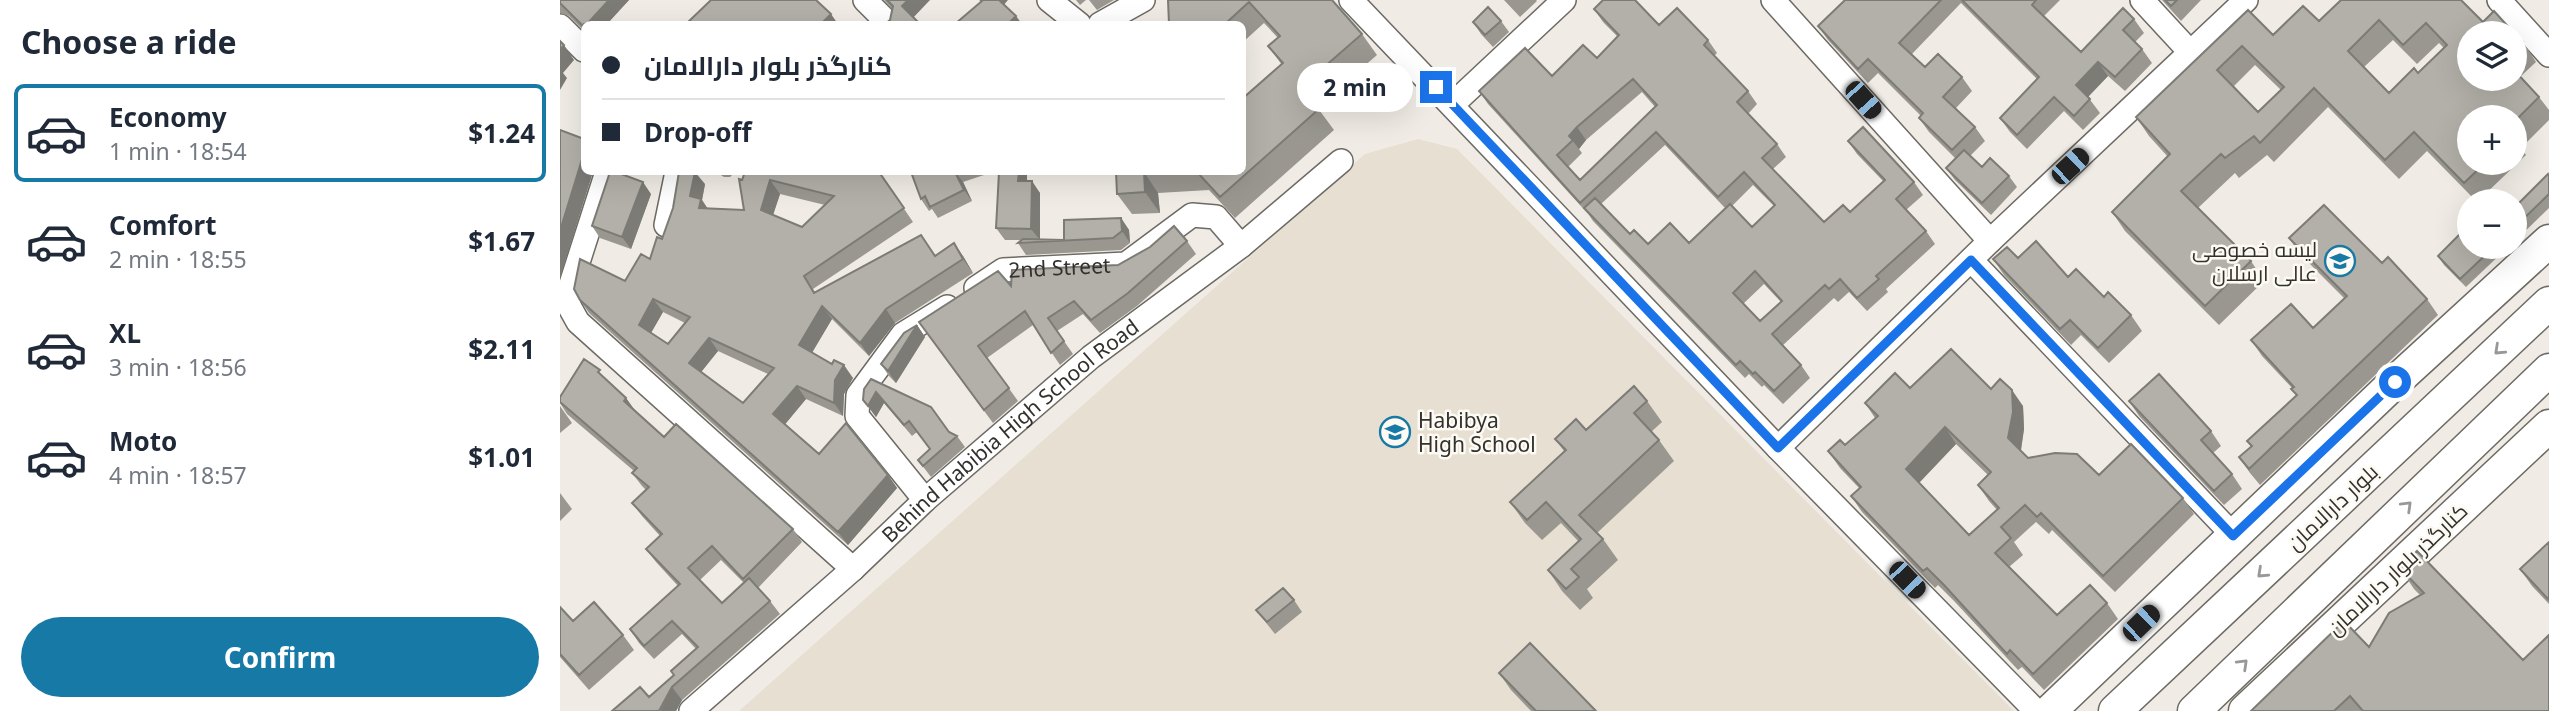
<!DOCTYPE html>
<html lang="en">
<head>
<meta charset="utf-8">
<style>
	body { margin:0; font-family:"Noto Sans",Cairo,sans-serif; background:#f6f6f7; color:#1f2937; height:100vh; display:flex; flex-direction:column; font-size:26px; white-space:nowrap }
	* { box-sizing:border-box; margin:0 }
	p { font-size:23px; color:#747a83 }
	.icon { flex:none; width:38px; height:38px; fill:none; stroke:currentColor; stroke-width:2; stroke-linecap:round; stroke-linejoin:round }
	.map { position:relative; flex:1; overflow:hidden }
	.details { display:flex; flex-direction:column; background:#fff; width:560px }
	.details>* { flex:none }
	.banner { position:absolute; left:21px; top:21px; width:665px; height:154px; border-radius:10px; box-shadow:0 7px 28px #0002; display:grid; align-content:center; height:154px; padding:0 21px; background:#fff }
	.fabs { position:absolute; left:1897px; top:21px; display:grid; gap:14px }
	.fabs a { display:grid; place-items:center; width:70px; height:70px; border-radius:50%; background:#fff; box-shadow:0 7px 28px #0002; font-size:35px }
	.end { position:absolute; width:32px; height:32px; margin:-16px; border:9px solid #1a73e8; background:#fff; box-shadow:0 0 0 4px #fff }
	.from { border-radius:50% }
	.bubble { position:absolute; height:49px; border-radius:24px; background:#fff; box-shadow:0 7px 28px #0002; font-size:23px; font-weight:700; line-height:49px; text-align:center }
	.car { position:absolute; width:21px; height:42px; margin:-21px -10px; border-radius:9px; box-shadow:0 0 5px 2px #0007; background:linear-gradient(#222 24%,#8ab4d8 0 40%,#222 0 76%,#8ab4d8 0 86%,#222 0) }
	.banner b { display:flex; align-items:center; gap:24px; height:66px; font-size:26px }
	.banner b+b { border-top:2px solid #e0e1e3 }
	.banner i { width:18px; height:18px; background:#1f2937 }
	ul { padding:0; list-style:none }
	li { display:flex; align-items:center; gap:21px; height:98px; margin:0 14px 10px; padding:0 7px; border:4px solid transparent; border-radius:10px }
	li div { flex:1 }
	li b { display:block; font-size:26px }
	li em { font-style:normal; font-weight:700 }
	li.selected { border-color:#1779a5 }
	li>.icon { width:63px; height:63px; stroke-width:1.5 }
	h2 { padding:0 21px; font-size:32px; line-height:84px }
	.action { display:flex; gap:14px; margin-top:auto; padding:14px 21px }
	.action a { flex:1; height:80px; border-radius:42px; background:#1779a5; color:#fff; font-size:28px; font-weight:700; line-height:80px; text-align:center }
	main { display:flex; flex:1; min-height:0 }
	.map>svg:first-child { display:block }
	.built { fill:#e6dfd2 }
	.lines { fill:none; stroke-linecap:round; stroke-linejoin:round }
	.street-casing { stroke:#6d6a64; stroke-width:26 }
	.secondary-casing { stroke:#6d6a64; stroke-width:35 }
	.street { stroke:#fff; stroke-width:23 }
	.secondary { stroke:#fff; stroke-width:32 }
	.wall { fill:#9a9791; fill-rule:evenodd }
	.shaded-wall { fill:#7d7b76 }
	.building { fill:#b3b0a9; stroke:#7d7b76; stroke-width:2; fill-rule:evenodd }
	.oneway { stroke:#989896 }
	.route { stroke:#1a73e8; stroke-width:9 }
	.labels { text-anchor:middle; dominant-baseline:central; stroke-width:5; stroke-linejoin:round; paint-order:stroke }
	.poi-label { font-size:21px; fill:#32312e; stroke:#fdfaf3; text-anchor:end }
	.street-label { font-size:21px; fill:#32312e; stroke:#fdfaf3 }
</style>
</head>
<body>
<main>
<section class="details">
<h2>Choose a ride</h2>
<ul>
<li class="selected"><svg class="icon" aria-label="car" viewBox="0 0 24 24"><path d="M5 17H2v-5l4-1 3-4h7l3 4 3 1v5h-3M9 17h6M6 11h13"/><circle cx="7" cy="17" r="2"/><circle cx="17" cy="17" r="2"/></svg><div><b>Economy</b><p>1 min · 18:54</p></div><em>$1.24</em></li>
<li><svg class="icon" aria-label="car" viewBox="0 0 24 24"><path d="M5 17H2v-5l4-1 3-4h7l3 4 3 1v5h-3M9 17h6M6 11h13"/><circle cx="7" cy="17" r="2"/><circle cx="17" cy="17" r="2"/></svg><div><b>Comfort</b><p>2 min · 18:55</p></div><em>$1.67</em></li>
<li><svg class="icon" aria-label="car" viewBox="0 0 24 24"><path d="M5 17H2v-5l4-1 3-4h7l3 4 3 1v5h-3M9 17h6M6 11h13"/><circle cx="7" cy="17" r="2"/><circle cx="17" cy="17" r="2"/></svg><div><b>XL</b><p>3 min · 18:56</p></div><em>$2.11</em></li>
<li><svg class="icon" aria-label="car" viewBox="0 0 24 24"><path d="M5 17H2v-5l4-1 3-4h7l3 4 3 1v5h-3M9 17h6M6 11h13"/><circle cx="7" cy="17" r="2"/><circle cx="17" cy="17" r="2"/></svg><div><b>Moto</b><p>4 min · 18:57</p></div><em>$1.01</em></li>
</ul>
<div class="action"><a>Confirm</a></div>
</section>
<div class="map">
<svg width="1989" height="711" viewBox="0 0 1989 711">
	<rect width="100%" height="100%" fill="#f0ece5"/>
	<path class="built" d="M858,139L897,149L1454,711H179L805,154Z"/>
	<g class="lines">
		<g class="street-casing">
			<g id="street">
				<path d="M305,0L329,24"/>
				<path d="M489,0L519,24"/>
				<path d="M791,0L1218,448L1476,711"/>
				<path d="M1213,0L1430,241"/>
				<path d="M1582,0L1631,53"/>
				<path d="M1939,0L1989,55"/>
				<path d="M540,24L583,0"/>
				<path d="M0,26L24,50"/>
				<path d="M893,104L1004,0"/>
				<path d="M47,172L11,284L8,304L18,322L293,569"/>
				<path d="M106,225L117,172"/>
				<path d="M1411,260L1673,535"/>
				<path id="s1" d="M416,288L443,270L566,264L632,215L656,217L681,246"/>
				<path d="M1218,448L1430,241L1686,0"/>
				<path d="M365,500L297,416L298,395L343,334L387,307"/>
				<path id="s2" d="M131,711L293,569L365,500L531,357L681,246L781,161"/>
			</g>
		</g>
		<g class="secondary-casing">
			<path id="secondary" d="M1490,711L1835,382L1989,241
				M1555,711L1989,303
				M1634,711L1989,370
				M1685,711L1989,426"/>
		</g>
		<use href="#street" class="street"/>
		<use href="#secondary" class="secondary"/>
	</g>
	<path class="wall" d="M0,0H69L47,24H24V31L9,16L0,13Z
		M324,0H370L330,20L332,9Z
		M516,0H526L520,5Z
		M529,0H554L537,10Z
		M608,0H772L802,34L817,55L757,107L774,130L675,218L649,190L598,193L600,213L572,214L557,194L556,172H682L722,65L708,46L718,38L704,23L682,43V24H609Z
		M944,0H976L977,1L960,17Z
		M1285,0H1500L1484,16L1521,52L1574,19L1584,33L1575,42L1582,49L1592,63L1565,91L1548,76L1528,97L1540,113L1523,130L1504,111L1467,149L1450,132L1440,118L1477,79L1401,3L1352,54L1365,67L1402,77L1412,91L1396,108L1415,127L1425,141L1410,156L1422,167L1449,176L1457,187L1431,215L1395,180L1386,168L1396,159L1369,132L1359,118L1361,116L1318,73L1308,83L1268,40L1258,26Z
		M1602,0H1641L1621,21Z
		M1781,0L1923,22L1954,33H1909L1955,79V34L1963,42L1976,62L1960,77L1979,97L1989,110V120L1961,148L1966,155L1918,201H1916L1867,151L1839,179L1768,107L1714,162L1707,155L1679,178L1675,173L1638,208L1691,261L1704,281L1659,325L1565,231L1552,212L1608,157L1589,136L1576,117L1688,10L1713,35L1759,21ZM1833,40L1857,64L1879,43L1884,48L1858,73L1829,93L1804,67ZM1695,65L1721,90L1698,112L1674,86ZM1955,117V163H1909Z
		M1034,9L1099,25L1148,40L1157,53L1154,56L1188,91L1197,104L1188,114L1217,144L1226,157L1213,169L1264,222L1290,212L1323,181L1297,154L1288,141L1354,182L1363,195L1346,210L1366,231L1375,244L1326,289L1328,292L1307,311L1289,292L1278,302L1274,298L1222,346L1241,365L1250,378L1223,404L1204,385L1202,387L1189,374L1185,378L1033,221L1029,215L928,104L919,91L992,76L1037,58L1058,37L1043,22ZM1082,92L1095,107L1020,180L1008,167L1022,153L1019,149L1026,140ZM1105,145L1166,209L1129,243L1088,244L1070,234L1041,204ZM1193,185L1214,206L1192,227L1172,206ZM1204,284L1221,302L1200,321L1183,304Z
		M941,21L949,32L933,47L921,34L913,22Z
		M156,172H175L170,177H164Z
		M319,172L353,222L253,289L255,292L375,255L403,256L413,273L335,323L309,356L272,319L252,352L293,378L284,394L283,416L246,399L225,424L259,454L328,475L337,488L288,545L29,313L20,300L65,281L90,259L102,239L145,184L142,200L147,208L184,210L182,180ZM220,194L265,205L242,227L213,215ZM103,312L125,323L108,344L91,333ZM158,351L208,374L183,403L141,372Z
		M351,172H433L403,182L412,201L378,218L372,209L369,211L361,199Z
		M439,172H467V181L480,193V239L504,240L561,218L569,230L570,243L561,250L466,255L458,243L462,240H445L436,228Z
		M1989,176V208L1955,241V207Z
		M91,194L71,249L40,238L32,226Z
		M1729,238L1822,263L1867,299L1878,315L1700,485L1690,473L1679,457L1691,447L1687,441L1737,396L1732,388L1702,356L1691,340L1753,328L1784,298L1740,254Z
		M627,241L636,254L577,306L540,333L523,314L497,331L513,354L500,365L473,325L427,358L458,401L433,423L368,335L451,286L558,265Z
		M1909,247H1948L1906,287L1884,265L1878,256Z
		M1458,258L1508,277L1544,297L1571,315L1582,331L1549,363L1521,335L1511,345L1444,275L1433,259Z
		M357,325L365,337L336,383L329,376L321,364Z
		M48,382L66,398L76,412L104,437L233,529L242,542L198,588L210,601L220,614L122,700L116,711H52L89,697L114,675L111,671L136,649L122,634L94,659L79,643L70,629L118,586L96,562L86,549L100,536L82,516L72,503L86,490L82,486L72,473L74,471L7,414L0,403V397ZM161,560L184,583L162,603L140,580Z
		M1350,388L1431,389L1463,406L1464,429L1461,451L1468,458L1539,475L1623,498L1634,514L1555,592L1492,530L1489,534L1476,522L1454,542L1463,555L1449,567L1497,615L1547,603L1558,619L1484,690L1462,667L1458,670L1395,602L1378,585L1375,588L1302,512L1291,496L1299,488L1280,468L1268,451L1285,445L1315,418L1305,403ZM1396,444L1428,475L1418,485L1429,501L1437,510L1409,535L1359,483Z
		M304,389L389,432L397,436L405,447L371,477L358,460L370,449L357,432L352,436L324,403L316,417L303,400Z
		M1087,401L1102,422L1091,432L1099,440L1114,461L1037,533L1043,539L1058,560L1027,589L1033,598L1020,610L1002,591L988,570L1018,541L1001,523L982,540L965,523L950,502L1004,451L995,439L1026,430Z
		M1569,401L1651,431L1661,446L1653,453L1672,474L1682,489L1664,505L1579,416Z
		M0,406L12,423L0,433Z
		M0,493L12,509L0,521Z
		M1989,542V604L1972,586L1960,569Z
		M1840,568L1989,711H1691L1809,647L1860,595L1854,589Z
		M734,600L742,612L715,634L696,610Z
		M0,607L13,621L63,635L74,650L29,690L0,657Z
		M939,673L1036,711H971L951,690Z"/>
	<path class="shaded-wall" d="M49,0H69L47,24H27Z
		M348,0H370L351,20L342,6Z
		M437,0H448L442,7Z
		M271,14L278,24H261Z
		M456,16L462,24H448Z
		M4,45L14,60L3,73L7,78L0,90V50Z
		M1538,62L1548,76L1526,99L1516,85Z
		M1017,127L1026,140L1019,149L1009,136Z
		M24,153V172H33L0,278V231Z
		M135,172L145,184L142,200L150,212L148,221L130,196Z
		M395,172L403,182L412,201L404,190Z
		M459,172H467V193L458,181Z
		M584,172L598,193L600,213L585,192Z
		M210,180L220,194L210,224L201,210Z
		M472,181L480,193V240L471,229Z
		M83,182L91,194L71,249L62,237Z
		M561,218L569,230L570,243L562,231Z
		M394,243L403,256L413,273L403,259Z
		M93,299L103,312L88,338L79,325Z
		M262,306L272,319L249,358L239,345Z
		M326,309L335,323L309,356L300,343Z
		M357,325L365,337L336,383L328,371Z
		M149,338L158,351L138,376L129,363Z
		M284,365L293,378L284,394L283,416L274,403L275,380Z
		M237,386L246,399L222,428L213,414Z
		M1452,390L1463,406L1464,429L1460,455L1448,438Z
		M316,392L324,403L316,417L308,406Z
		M66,398L76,412L64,401Z
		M1385,427L1396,444L1357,485L1346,469Z
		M328,475L337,488L288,545L278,532Z
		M112,687L122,700L116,711H101V710Z"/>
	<path class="building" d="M0,0H49L27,24H24V27L0,3Z
		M151,0H256L271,14L261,24H126Z
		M327,0H348L342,6L360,24H325L330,20L333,6Z
		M420,0H439L456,16L448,24H395L422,1Z
		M608,0H772L802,34L740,88L759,109L660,197L637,172H682V99L723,63L708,46L720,36L689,2L665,24H609Z
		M1043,0H1075L1099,25L1117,8L1148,40L1144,45L1188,91L1177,102L1217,144L1202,158L1264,222L1283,205L1290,212L1325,180L1288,141L1303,127L1354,182L1336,199L1366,231L1316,276L1319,279L1297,298L1280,279L1269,289L1265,285L1212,334L1241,365L1214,391L1195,372L1193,374L1180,361L1176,365L1024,208L1035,198L1070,234L1074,230L1088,244L1110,223L1129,243L1170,204L1192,227L1215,205L1184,172L1158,197L1096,132L1020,203L919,91L965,48L992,76L1023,45L1037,58L1059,35L1034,9ZM1073,79L1097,105L1020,180L997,155L1013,140L1009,136L1017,127ZM1195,271L1222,301L1200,321L1173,293Z
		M1285,0H1381L1339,43L1365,67L1378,54L1402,77L1383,97L1415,127L1392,150L1359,118L1363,113L1308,59L1298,69L1258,26Z
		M1402,0H1476L1472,5L1521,52L1563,8L1574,19L1563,30L1582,49L1555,77L1538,62L1516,85L1530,99L1514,116L1494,97L1457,135L1440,118L1479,77Z
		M1605,0H1617L1611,6Z
		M1781,0H1901L1923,22L1934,11L1954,33H1909V79H1955V71L1979,97L1955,121V117H1909V163H1925L1904,183L1854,132L1825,160L1754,88L1700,143L1694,136L1665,158L1661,154L1621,191L1691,261L1645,306L1552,212L1610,154L1576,117L1688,10L1713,35L1743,6L1759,21ZM1819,20L1843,45L1866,23L1887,45L1858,73L1854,68L1829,93L1788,51ZM1682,46L1724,87L1698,112L1657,70Z
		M928,7L941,21L925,35L913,22Z
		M1955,34L1963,42L1955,50Z
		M0,41L4,45L0,50Z
		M0,130L24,139V153L0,231Z
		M1404,150L1422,167L1430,158L1449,176L1422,203L1386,168Z
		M50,172H56L83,182L62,237L32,226Z
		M119,172H135L130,196L141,199L139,208L184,210L179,179L182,180L185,172H319L344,208L244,276L254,293L361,235L375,256L394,243L403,259L326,309L300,343L262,306L239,345L272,364L274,360L284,365L275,380L274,403L237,386L213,414L259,454L286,423L328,475L278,532L20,300L14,289L20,259L65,281L81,254L90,259L97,237L102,239L113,208ZM210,180L274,196L242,227L201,210ZM93,299L130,317L108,344L79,325ZM149,338L214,368L183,403L129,363Z
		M351,172H395L404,190L370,207L365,196L361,199Z
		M439,172H459L458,181H472L471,229L436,228Z
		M556,172H595H584L585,192L557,194Z
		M1988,174L1989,176V194L1955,227V207Z
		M1764,205L1822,263L1828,257L1867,299L1689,469L1679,457L1692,446L1687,441L1737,395L1731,389L1734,387L1691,340L1731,304L1753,328L1787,296L1729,238Z
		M561,218L562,231L553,238L458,243L463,239L504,240V220Z
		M1909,225V247H1934L1900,279L1878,256Z
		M614,226L627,241L568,293L531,320L514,301L488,318L504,341L491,353L465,311L418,346L449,388L424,410L359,322L438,271L451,286L452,270L558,265L590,247Z
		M1476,241L1508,277L1516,269L1544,297L1548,292L1571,315L1538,348L1510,320L1500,329L1433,259L1447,247L1458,258Z
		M357,325L328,371L321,364L344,333Z
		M1391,349L1431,389L1440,379L1452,390L1453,412L1448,438L1468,458L1495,453L1517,454L1539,475L1571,444L1623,498L1543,576L1481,513L1477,517L1465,505L1441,527L1451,538L1435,553L1497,615L1530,585L1547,603L1473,674L1450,650L1447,654L1384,585L1367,568L1363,571L1291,496L1301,487L1268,451L1280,440L1285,445L1318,416L1305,403L1335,373L1350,388ZM1385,427L1431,472L1418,485L1439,508L1409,535L1346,469Z
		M24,359L40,370L38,372L66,398L64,401L104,437L116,424L233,529L183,579L152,546L128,568L162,603L189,578L210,601L112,687L99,711H52L80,687L89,697L114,675L111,671L138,647L112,621L84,646L70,629L120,584L86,549L102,534L72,503L89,487L72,473L77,468L0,402V397Z
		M1599,374L1651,431L1641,440L1672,474L1654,491L1569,401Z
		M311,379L371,407L389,432L397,436L363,466L358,460L370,449L349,421L344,425L316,392L308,406L303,400L304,389Z
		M1074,386L1087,401L1074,413L1099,440L1019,515L1043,539L1011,569L1019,577L1006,589L988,570L1021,539L986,502L967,520L950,502L1006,450L995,439L1016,419L1026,430Z
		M1989,542V600L1960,569Z
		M1857,551L1963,660L1989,635V711H1803L1790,696L1774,711H1691L1784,621L1809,647L1829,613L1864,593L1840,568Z
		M723,588L734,600L707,622L696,610Z
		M34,602L63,635L19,675L0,654V607L13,621Z
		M970,643L1036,711H976L939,673Z"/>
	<defs><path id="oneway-chevron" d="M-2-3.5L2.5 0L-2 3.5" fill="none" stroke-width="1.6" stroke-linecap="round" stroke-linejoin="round" transform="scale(1.75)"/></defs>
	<g class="oneway">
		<use href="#oneway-chevron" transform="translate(1939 350) rotate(137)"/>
		<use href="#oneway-chevron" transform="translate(1847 506) rotate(-44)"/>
		<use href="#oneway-chevron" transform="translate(1702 573) rotate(137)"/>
		<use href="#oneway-chevron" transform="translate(1683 664) rotate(-44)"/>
	</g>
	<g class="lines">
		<path class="route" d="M876,87L1218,448L1411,260L1673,536L1835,382"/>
	</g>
	<defs>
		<g id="school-ring" transform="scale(1.575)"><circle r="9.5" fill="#fdfaf3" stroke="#1779a5" stroke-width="1.5"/><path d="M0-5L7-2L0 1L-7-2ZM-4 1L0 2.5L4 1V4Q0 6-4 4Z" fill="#1779a5"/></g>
	</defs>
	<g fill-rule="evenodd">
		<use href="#school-ring" x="1780" y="261"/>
		<use href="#school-ring" x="835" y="432"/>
	</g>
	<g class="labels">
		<g class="poi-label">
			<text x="1757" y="249">لیسه خصوصی<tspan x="1757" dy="24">عالی ارسلان</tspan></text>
			<text x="858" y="420" text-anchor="start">Habibya<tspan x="858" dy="24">High School</tspan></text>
		</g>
		<g class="street-label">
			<text stroke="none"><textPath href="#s1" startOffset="89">2nd Street</textPath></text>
			<text stroke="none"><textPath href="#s2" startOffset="425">Behind Habibia High School Road</textPath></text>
			<text transform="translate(1772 507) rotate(-43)">بلوار دارالامان</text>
			<text transform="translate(1837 569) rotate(-43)">کنارگذر بلوار دارالامان</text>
		</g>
	</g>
</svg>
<div class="fabs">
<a><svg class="icon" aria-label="layers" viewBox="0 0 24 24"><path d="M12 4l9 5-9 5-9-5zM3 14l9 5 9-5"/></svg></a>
<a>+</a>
<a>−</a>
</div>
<i class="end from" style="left:1835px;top:382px"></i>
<i class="end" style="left:876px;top:87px"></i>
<div class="bubble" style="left:737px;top:63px;width:116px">2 min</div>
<i class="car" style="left:1303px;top:100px;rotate:138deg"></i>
<i class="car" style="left:1510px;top:166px;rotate:47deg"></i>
<i class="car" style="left:1347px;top:580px;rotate:136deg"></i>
<i class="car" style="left:1581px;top:623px;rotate:46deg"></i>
<div class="banner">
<b><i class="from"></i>کنارگذر بلوار دارالامان</b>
<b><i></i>Drop-off</b>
</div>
</div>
</main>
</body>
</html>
